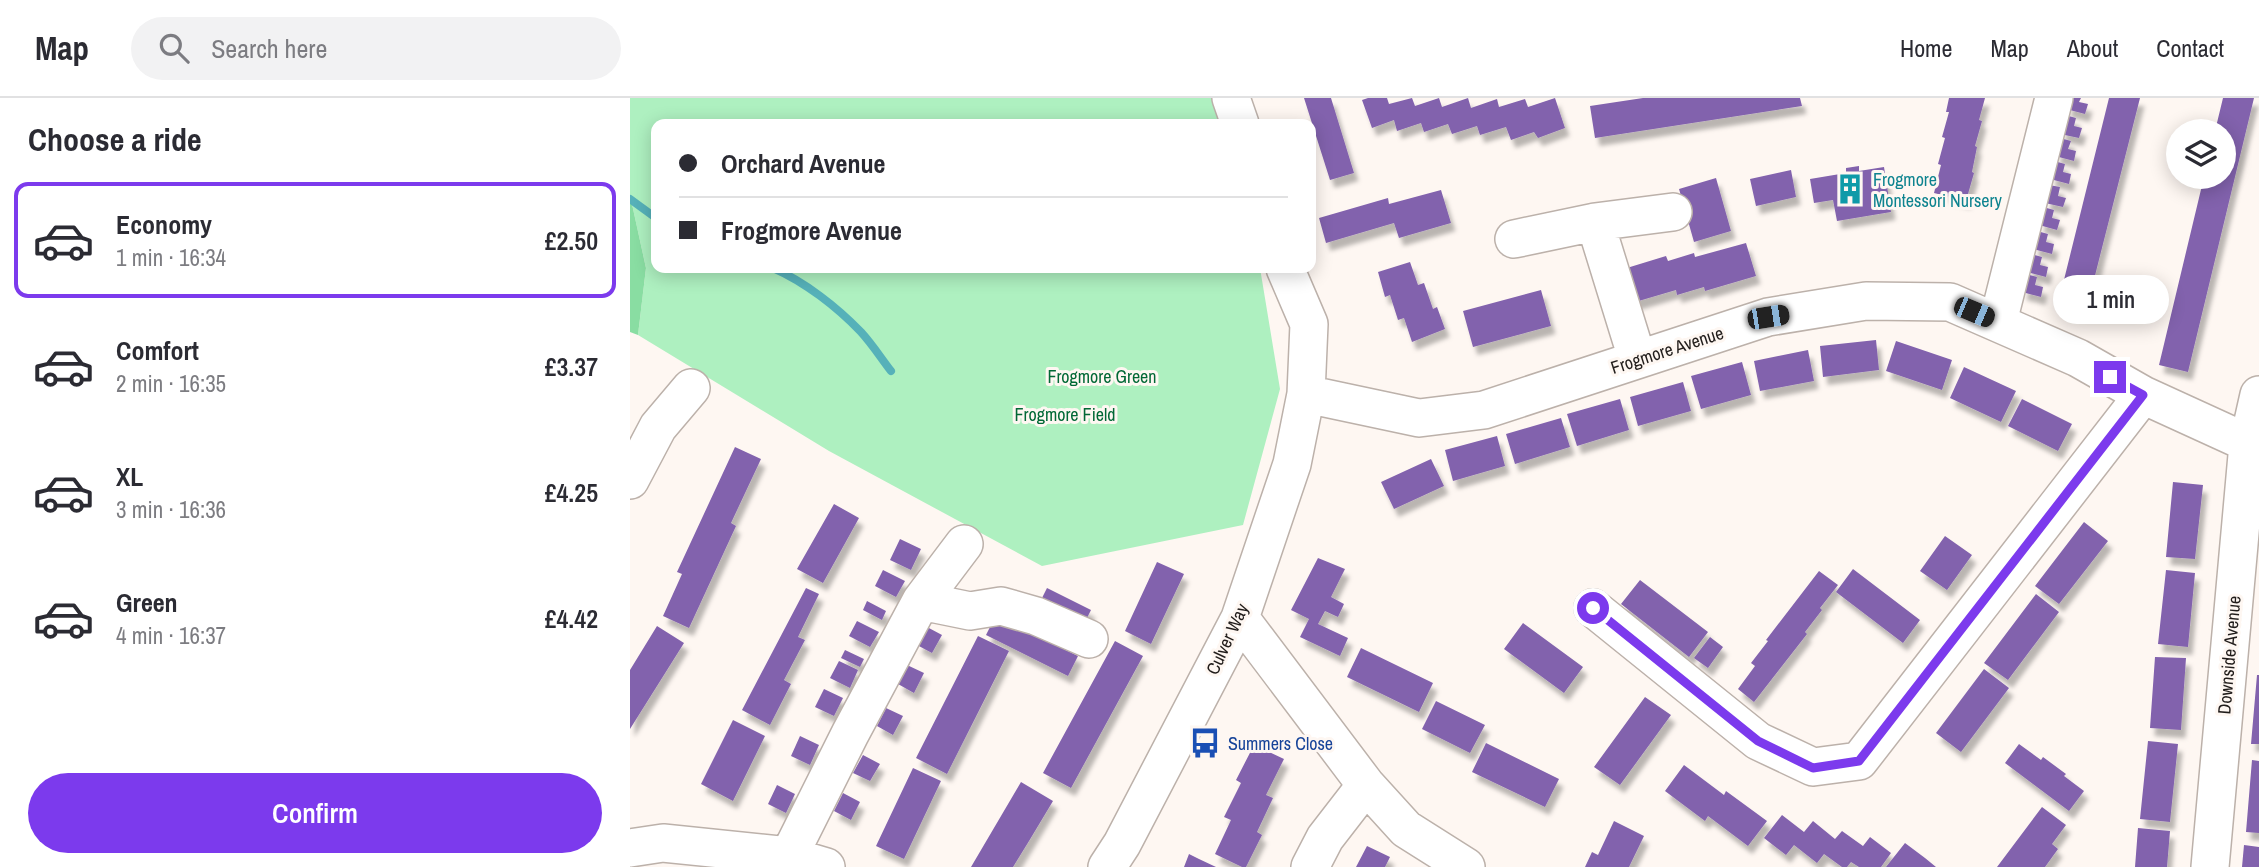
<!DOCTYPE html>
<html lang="en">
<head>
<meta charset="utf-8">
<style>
	body { margin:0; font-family:"Archivo Narrow",sans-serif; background:#f2f2f3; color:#2b2b33; height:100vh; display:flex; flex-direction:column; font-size:26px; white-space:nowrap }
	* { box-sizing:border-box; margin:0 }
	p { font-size:23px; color:#7c7c81 }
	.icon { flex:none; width:38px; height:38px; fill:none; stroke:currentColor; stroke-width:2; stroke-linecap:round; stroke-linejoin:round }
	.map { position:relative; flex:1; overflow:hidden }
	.drawer { display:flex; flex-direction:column; background:#fff; width:630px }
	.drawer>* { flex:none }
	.guide { position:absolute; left:21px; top:21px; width:665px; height:154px; border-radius:14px; box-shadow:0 4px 18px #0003; display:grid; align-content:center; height:154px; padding:0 28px; background:#fff }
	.tools { position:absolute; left:1536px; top:21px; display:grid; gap:14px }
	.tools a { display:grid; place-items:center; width:70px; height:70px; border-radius:50%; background:#fff; box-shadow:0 4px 18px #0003; font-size:35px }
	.end { position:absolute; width:32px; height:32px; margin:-16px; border:9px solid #7c3aed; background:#fff; box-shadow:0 0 0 4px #fff }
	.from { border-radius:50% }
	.bubble { position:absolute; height:49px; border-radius:24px; background:#fff; box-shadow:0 4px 18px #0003; font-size:23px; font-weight:600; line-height:49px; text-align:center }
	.car { position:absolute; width:21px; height:42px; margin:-21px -10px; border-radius:9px; box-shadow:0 0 5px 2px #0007; background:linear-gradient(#222 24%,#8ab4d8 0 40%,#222 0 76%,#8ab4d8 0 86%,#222 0) }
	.guide b { display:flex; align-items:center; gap:24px; height:66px; font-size:26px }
	.guide b+b { border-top:2px solid #e1e1e2 }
	.guide i { width:18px; height:18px; background:#2b2b33 }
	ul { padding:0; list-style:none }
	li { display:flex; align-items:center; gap:21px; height:116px; margin:0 14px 10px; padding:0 14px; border:4px solid transparent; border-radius:14px }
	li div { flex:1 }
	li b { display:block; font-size:26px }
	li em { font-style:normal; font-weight:600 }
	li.on { border-color:#7c3aed }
	li>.icon { width:63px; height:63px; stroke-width:1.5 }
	h2 { padding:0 28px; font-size:32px; line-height:84px }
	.cta { display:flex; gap:14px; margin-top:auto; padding:14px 28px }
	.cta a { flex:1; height:80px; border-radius:42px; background:#7c3aed; color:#fff; font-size:28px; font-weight:600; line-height:80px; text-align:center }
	header { display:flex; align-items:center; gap:42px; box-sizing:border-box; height:98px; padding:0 35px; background:#fff; border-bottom:2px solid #e1e1e2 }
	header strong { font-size:33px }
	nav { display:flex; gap:38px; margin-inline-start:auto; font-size:24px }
	.search { width:490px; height:63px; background:#f2f2f3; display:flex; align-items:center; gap:18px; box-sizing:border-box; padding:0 24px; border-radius:38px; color:#7c7c81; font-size:26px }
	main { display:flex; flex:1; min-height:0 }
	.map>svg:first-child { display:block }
	.green { fill:#aef0c0 }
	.forest { fill:#89dda2 }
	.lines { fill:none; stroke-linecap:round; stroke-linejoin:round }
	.stream { stroke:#56b1b9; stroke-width:8 }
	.building { fill:#8262ad; filter:url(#shadow) }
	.minor-casing { stroke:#bcb1aa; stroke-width:40 }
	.minor { stroke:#fff; stroke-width:37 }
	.route { stroke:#7c3aed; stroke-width:9 }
	.labels { text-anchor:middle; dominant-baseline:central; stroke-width:6; stroke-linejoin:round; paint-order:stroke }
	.culture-label { font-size:18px; fill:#0d838f; stroke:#fef7f2; text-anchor:start }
	.street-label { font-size:18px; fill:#211d1b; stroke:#fef7f2 }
	.park-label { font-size:18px; fill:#016835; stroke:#fef7f2 }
	.transit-label { font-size:18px; fill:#164399; stroke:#fef7f2; text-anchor:start }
</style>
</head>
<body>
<header>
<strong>Map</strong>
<div class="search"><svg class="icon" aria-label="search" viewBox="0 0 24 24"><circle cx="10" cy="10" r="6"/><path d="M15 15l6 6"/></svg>Search here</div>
<nav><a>Home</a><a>Map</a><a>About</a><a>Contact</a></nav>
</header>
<main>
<section class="drawer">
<h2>Choose a ride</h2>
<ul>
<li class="on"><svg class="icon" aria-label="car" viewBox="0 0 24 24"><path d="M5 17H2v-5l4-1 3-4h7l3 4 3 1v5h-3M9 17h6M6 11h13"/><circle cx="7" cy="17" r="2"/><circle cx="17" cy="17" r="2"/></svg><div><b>Economy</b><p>1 min · 16:34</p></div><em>£2.50</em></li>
<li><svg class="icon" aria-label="car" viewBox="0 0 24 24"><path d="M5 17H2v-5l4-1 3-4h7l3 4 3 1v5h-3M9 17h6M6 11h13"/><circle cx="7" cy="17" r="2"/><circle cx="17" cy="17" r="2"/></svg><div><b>Comfort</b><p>2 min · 16:35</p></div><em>£3.37</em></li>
<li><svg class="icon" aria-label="car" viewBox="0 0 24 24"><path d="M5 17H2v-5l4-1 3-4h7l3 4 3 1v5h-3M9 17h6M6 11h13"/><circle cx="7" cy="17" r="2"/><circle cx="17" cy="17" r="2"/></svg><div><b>XL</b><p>3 min · 16:36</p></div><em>£4.25</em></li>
<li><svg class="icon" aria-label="car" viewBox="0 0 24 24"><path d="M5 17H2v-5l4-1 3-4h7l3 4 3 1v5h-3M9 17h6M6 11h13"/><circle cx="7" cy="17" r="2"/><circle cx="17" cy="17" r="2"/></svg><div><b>Green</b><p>4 min · 16:37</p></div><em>£4.42</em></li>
</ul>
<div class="cta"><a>Confirm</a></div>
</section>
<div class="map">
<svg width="1629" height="769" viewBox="0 0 1629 769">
	<defs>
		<filter id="shadow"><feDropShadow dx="4.5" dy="8" stdDeviation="2" flood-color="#0004"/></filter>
	</defs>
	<rect width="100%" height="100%" fill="#fef7f2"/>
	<path class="green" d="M0,0H586L596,26H26V170H630L650,291L613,427L412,468L199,353L8,237L16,170L0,97Z"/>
	<path class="forest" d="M0,97L16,170L8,237L0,234Z"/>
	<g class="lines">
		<path class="stream" d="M0,101L26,120
			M143,170C175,184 207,209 231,234C242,246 251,260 261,273"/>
	</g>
	<path class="building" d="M674,0H701L724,75L700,82Z
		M738,0H757L759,6L782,0L785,8L809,0L812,9L838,0L841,10L867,1L869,9L895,1L898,9L925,0L935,30L908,40L904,34L881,42L876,29L850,37L847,28L822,36L818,26L794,34L791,25L767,33L764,22L742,30L732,2Z
		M1013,0H1170L1172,8L965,40L960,8Z
		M1319,0H1355L1349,22L1352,23L1345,48L1347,49L1342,74L1344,75L1336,103L1304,95L1311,67L1308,66L1315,40L1312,39L1319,14H1316Z
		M1439,0H1451L1449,4L1458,6L1455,16L1436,11Z
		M1479,0H1510L1456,213L1428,206Z
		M1593,0H1624L1558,274L1529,267L1574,79H1594V33H1585Z
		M1435,17L1446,20L1444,28L1452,30L1449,40L1430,36Z
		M1430,40L1441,43L1438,51L1446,53L1444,63L1425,58Z
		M1424,63L1435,66L1433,74L1441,76L1439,86L1420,81Z
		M1229,68V73L1254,69L1261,114L1207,123L1203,102L1184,105L1180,81L1216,75V70Z
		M1161,72L1166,99L1126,108L1120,81Z
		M1086,80L1101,133L1064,144L1049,91Z
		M1419,87L1430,89L1428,98L1436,100L1433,109L1415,105Z
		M811,92L821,125L769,140L764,125L696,145L689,120L758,100L759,106Z
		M1413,109L1424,112L1422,120L1430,122L1427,132L1409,127Z
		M1407,133L1418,136L1416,144L1424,146L1422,156L1403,151Z
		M1116,145L1126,178L1075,193L1074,189L1047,197L1046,192L995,207L987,173L1036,158L1038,163L1064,155L1065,159Z
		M1401,156L1412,159L1410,167L1418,169L1416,179L1397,174Z
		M780,164L788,187L794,185L803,211L807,209L815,231L782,244L774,220L768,222L760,197L755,199L748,174Z
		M1396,176L1407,179L1405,187L1413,189L1411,199L1392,194Z
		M911,192L921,228L843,249L833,213Z
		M1246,242L1249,272L1193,279L1190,248Z
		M1266,243L1322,262L1312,292L1256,273Z
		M1178,252L1184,283L1130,293L1124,263Z
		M1112,264L1121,297L1071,311L1061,278Z
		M1334,269L1386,293L1371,324L1320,300Z
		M1053,284L1061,313L1008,328L1000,299Z
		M990,301L999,332L947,348L937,316Z
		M1392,301L1442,326L1428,353L1378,328Z
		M931,320L940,349L885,366L876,336Z
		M867,338L875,368L823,383L815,352Z
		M105,349L131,361L101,425L106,428L59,530L33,518L52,476L47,474Z
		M801,361L814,388L764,411L751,384Z
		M1543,384L1573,387L1565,461L1536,459Z
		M204,406L229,420L193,485L167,471Z
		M1454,424L1478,443L1429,506L1405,488Z
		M1315,438L1342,457L1317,492L1290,473Z
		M270,441L291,451L281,472L260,462Z
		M688,460L715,471L701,499L714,506L708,519L695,513L688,526L718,540L710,558L670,539L679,521L661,512Z
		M527,464L554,476L521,546L495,533Z
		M1223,471L1290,522L1273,545L1206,494Z
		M253,472L275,483L266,499L245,488Z
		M1536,472L1565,475L1558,549L1528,546Z
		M1189,473L1208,487L1190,510L1192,512L1175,534L1177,536L1124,604L1108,591L1125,568L1121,565L1138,543L1136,542Z
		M1010,482L1078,534L1059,559L991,506Z
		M176,490L189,496L168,539L175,542L154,582L161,586L140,627L112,612Z
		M417,490L461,512L453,528L409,506Z
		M1406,496L1429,514L1378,582L1354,565Z
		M237,503L256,513L252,522L233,512Z
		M366,517L448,558L438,578L356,537Z
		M227,523L249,534L240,549L219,538Z
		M893,525L953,569L934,595L874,551Z
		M27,528L54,545L0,631V572Z
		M297,529L312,537L302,555L287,547Z
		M348,538L379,553L317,676L286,660Z
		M1080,539L1093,549L1078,570L1064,560Z
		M485,543L513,558L441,690L413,675Z
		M731,550L803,585L789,614L717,579Z
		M215,552L234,561L230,569L211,560Z
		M1525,559L1556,560L1551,632L1520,630Z
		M209,563L228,572L220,590L200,580Z
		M277,567L294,575L284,595L268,586Z
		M1354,571L1379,590L1331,654L1306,635Z
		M1627,577H1629V646H1621Z
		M194,591L213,600L204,618L185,609Z
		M1015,599L1041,617L990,687L964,669Z
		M806,603L855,627L840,655L792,631Z
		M256,610L273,618L263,637L247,628Z
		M103,622L135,638L103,703L71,686Z
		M170,638L189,647L180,667L161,658Z
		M1518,643L1548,646L1540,724L1510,721Z
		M856,645L929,681L915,709L842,674Z
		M1389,646L1411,662L1413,659L1436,676L1434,678L1454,693L1439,713L1375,665Z
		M624,647L654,661L636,697L643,700L627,734L632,737L616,769H612L585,756L601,722L594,719L611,685L606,682Z
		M233,657L250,666L240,683L223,675Z
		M1622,662L1629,663V735L1616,734Z
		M1054,667L1094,697L1096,693L1137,723L1118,748L1078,718L1075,723L1035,693Z
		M283,670L311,683L274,761L246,748Z
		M391,684L423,703L399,743L383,769H341Z
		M147,687L165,696L156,715L138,706Z
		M213,695L230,704L221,722L204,713Z
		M1412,709L1436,727L1422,746L1428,751L1415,769H1367Z
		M1152,717L1174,734L1183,723L1205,741L1212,733L1233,748L1240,739L1261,755L1251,769H1229L1221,764L1217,769H1212L1194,756L1187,765L1164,747L1156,757L1134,740Z
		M984,723L1014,738L999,769H955L962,754L968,757Z
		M1508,730L1540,733L1537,769H1505Z
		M1275,745L1295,760L1306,769H1256Z
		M1614,747L1629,749V769H1612Z
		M737,748L760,759L755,769H726Z
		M559,756L569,761L586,769H554Z"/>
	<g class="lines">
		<g class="minor-casing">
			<path id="minor" d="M601,0L610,26
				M965,124L1007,260
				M884,141L965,124L1043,114
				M1368,224L1424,0
				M676,296L789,320L854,312L1138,219L1236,203L1320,204L1448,260L1513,297L1629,350
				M0,382L28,329L61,290
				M291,503L340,513L371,508L406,518L459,541
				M963,510L1128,643L1183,669L1229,663L1513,297
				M610,520L736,687L776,731L836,769
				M0,750L33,745L159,758L196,769
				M159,758L220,636L291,503L334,446
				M477,769L492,746L610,520L662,366L676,296L679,226L655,170
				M680,769L695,740L736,687
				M1580,769L1618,346L1629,297"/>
		</g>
		<use href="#minor" class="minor"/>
	</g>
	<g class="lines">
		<path class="route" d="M963,510L1128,643L1183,670L1229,663L1513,297L1480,279"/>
	</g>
	<defs>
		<g id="building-bare" transform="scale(2.415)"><path d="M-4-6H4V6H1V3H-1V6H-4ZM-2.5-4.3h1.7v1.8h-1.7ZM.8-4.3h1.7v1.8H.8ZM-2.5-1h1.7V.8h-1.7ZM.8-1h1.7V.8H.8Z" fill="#0f9aa8" stroke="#fef7f2" stroke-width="2.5" paint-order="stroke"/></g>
		<g id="bus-bare" transform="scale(2.415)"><path d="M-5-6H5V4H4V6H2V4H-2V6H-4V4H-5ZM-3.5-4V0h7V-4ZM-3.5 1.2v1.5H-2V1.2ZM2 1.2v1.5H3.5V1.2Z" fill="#1a4fb4" stroke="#fef7f2" stroke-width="2.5" paint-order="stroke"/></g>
	</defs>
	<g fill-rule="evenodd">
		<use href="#building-bare" x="1220" y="91"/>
		<use href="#bus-bare" x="575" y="645"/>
	</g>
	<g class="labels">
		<g class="culture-label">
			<text x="1243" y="81">Frogmore<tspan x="1243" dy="21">Montessori Nursery</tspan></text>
		</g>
		<g class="street-label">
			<text transform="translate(1037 252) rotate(-18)">Frogmore Avenue</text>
			<text transform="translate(597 541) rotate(-65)">Culver Way</text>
			<text transform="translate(1599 557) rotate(-85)">Downside Avenue</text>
		</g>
		<g class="park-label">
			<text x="472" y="278">Frogmore Green</text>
			<text x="435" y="316">Frogmore Field</text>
		</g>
		<g class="transit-label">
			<text x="598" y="645">Summers Close</text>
		</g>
	</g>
</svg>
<div class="tools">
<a><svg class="icon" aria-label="layers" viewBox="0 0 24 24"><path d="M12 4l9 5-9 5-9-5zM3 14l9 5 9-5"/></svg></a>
</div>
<i class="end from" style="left:963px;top:510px"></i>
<i class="end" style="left:1480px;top:279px"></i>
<div class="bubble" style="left:1423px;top:177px;width:116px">1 min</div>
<i class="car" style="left:1344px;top:214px;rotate:113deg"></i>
<i class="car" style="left:1138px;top:219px;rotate:81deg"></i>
<div class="guide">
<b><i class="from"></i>Orchard Avenue</b>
<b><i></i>Frogmore Avenue</b>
</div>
</div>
</main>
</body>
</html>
